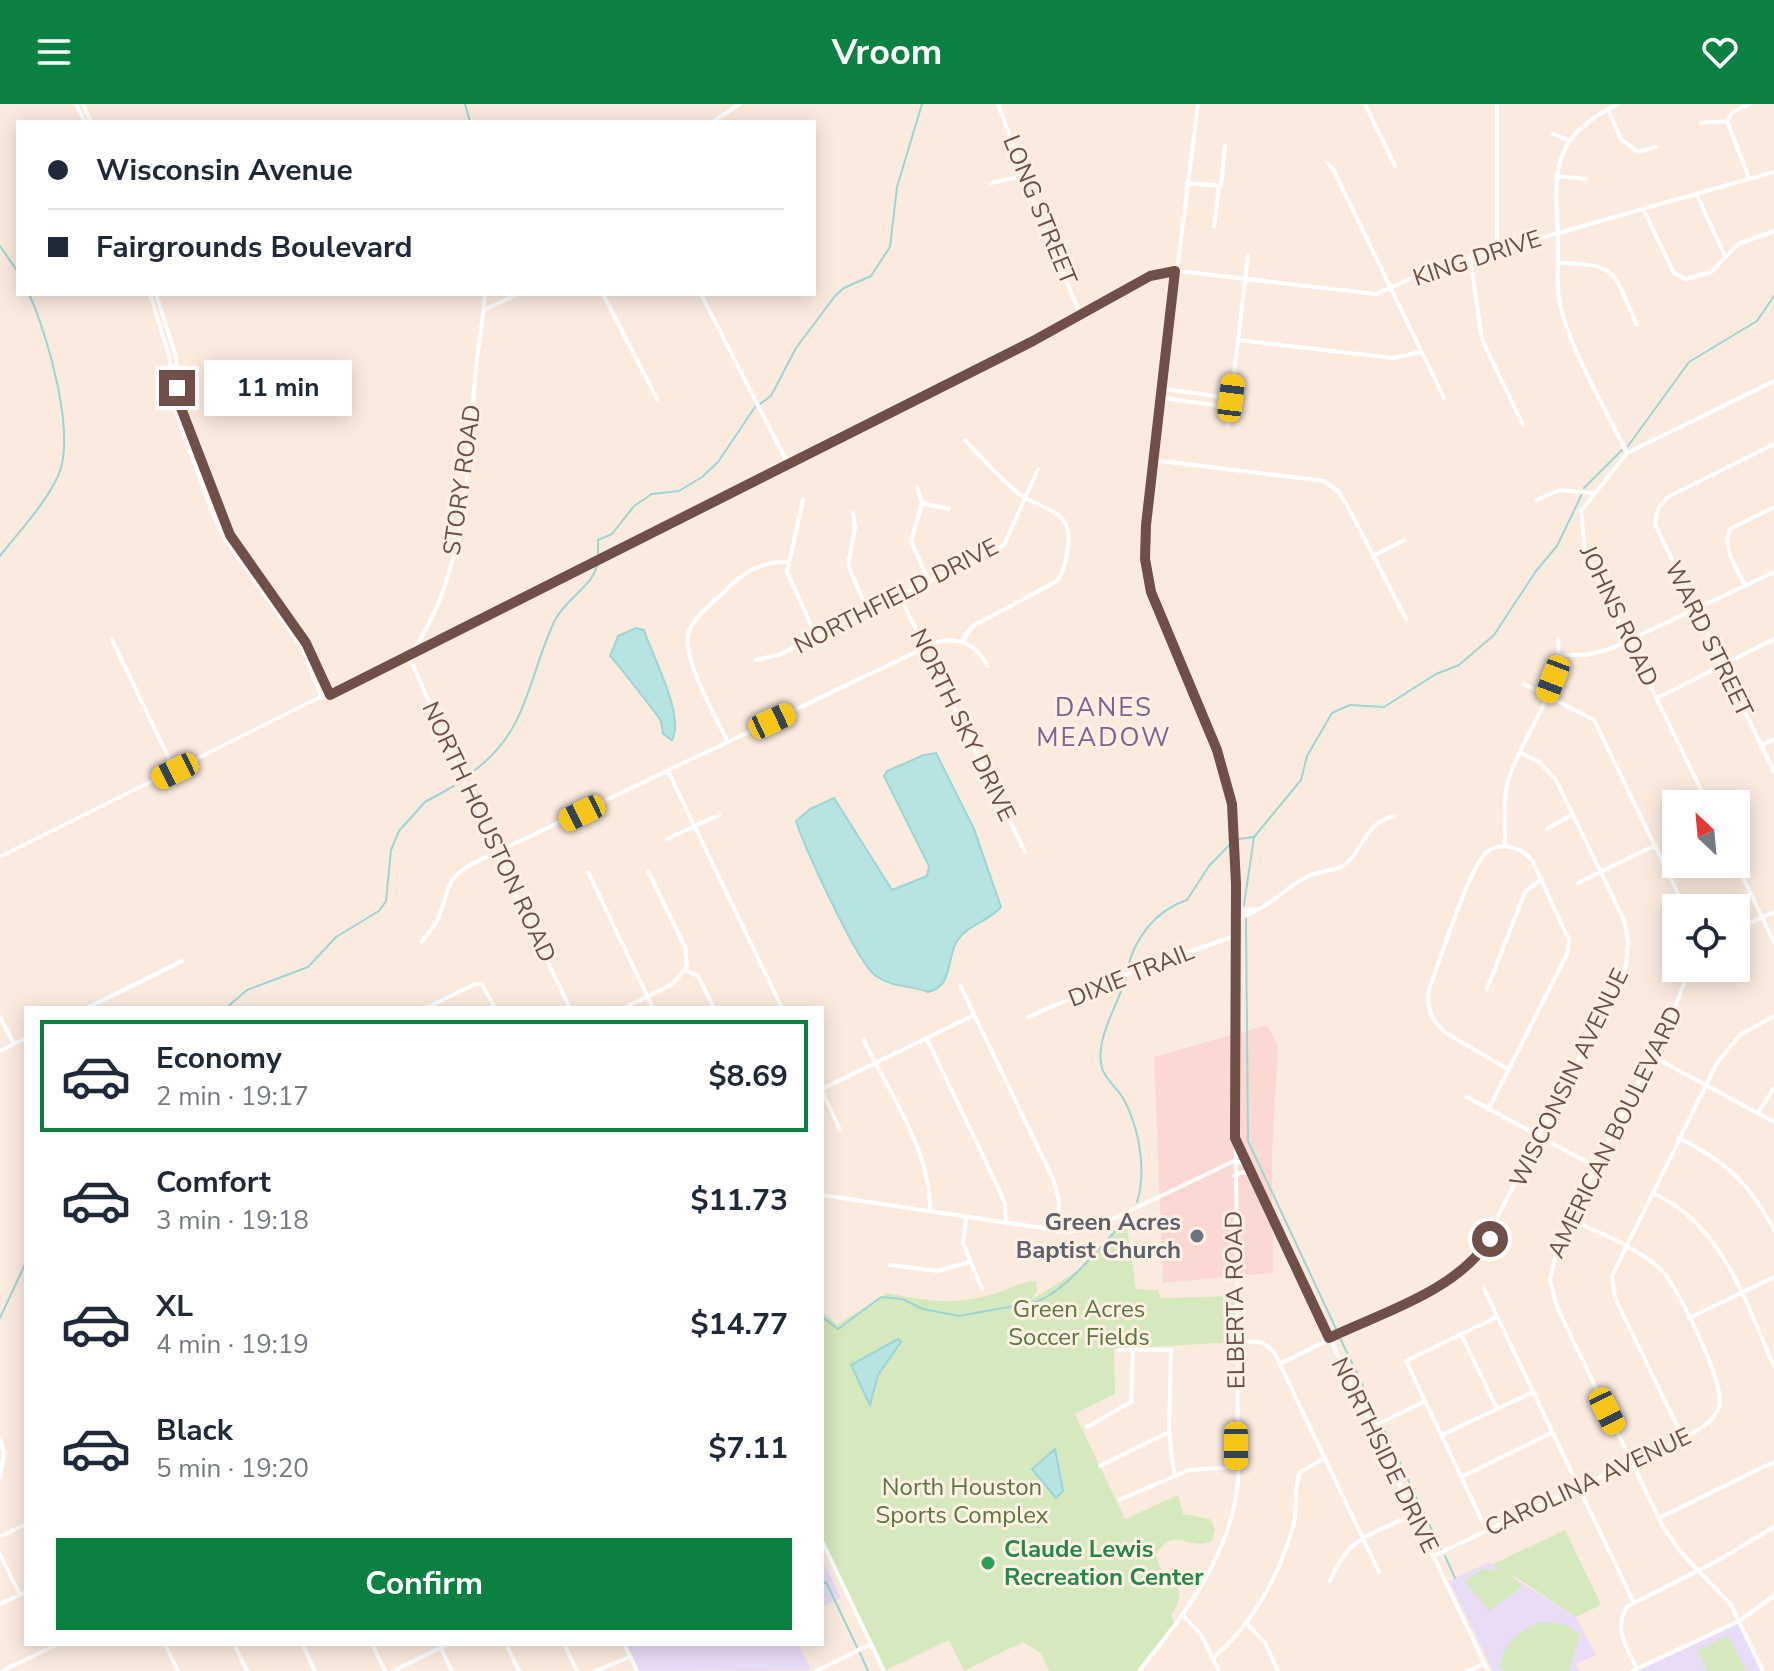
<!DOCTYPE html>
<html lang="en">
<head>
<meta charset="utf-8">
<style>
	body { margin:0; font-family:"Nunito Sans",sans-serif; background:#f2f2f3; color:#1f2937; height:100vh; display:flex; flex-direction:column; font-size:30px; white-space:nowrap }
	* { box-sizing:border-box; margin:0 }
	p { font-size:26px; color:#747a83 }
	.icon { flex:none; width:44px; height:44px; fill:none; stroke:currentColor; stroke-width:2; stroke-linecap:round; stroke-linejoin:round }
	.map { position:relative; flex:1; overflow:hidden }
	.panel { position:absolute; left:24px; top:902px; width:800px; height:640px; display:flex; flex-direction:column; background:#fff; border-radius:0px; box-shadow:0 4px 20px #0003 }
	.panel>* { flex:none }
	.top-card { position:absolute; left:16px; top:16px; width:800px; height:176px; border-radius:0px; box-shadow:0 4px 20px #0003; display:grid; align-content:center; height:176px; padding:0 32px; background:#fff }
	.needle { width:52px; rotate:334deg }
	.buttons { position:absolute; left:1662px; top:686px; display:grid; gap:16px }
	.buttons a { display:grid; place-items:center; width:88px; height:88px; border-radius:0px; background:#fff; box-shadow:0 4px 20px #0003; font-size:40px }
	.end { position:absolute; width:36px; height:36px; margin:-18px; border:10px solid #704f48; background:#fff; box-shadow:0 0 0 4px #fff }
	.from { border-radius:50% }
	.bubble { position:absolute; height:56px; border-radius:0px; background:#fff; box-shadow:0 4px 20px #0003; font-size:26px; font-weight:700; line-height:56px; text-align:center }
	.car { position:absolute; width:24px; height:48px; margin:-24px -12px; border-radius:10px; box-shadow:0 0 6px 2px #0007; background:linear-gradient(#f5c518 24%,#345 0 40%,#f5c518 0 76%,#345 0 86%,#f5c518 0) }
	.top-card b { display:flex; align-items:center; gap:28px; height:76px; font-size:30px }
	.top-card b+b { border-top:2px solid #e0e1e3 }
	.top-card i { width:20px; height:20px; background:#1f2937 }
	ul { padding:14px 0 0; list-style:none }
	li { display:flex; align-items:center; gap:24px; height:112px; margin:0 16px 12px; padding:0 16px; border:4px solid transparent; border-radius:0px }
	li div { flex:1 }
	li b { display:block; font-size:30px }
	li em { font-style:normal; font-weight:700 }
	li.active { border-color:#0b8043 }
	li>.icon { width:72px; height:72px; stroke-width:1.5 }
	.cta { display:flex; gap:16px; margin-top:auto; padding:16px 32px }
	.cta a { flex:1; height:92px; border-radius:0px; background:#0b8043; color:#fff; font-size:32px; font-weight:700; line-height:92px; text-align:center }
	header { display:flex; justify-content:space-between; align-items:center; height:104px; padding:0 32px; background:#0b8043; color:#fff; font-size:36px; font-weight:700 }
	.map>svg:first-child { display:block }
	.commercial { fill:#fcd8d2 }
	.education { fill:#e9dcf7 }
	.green { fill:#d6e8be }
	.water { fill:#b5e4e3; stroke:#9bd5d4; stroke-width:2 }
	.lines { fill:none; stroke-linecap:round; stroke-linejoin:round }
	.stream { stroke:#9bd5d4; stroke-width:2 }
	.minor { stroke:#fff; stroke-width:4 }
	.route { stroke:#704f48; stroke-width:10 }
	.worship-dot { fill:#6b7280; stroke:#fff0e4; stroke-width:3 }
	.leisure-dot { fill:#2e9e5b; stroke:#fff0e4; stroke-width:3 }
	.labels { text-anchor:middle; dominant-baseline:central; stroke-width:6; stroke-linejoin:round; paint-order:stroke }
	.street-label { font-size:24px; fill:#704f48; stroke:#fff0e4 }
	.worship-label { font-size:24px; font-weight:bold; fill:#5b616d; stroke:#fff0e4; text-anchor:end }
	.park-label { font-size:24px; fill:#597741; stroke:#fff0e4 }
	.leisure-label { font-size:24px; font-weight:bold; fill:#27864d; stroke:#fff0e4; text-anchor:start }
	.neighbourhood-label { font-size:26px; letter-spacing:2px; fill:#7b6394; stroke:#fff0e4 }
</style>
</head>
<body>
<header><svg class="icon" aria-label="menu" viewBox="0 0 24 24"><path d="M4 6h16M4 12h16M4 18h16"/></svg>Vroom<svg class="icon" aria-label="heart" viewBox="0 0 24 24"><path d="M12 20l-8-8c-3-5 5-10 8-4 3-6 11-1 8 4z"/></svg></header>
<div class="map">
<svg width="1774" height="1567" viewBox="0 0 1774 1567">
	<rect width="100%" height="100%" fill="#fbebdf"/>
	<path class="commercial" d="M1267,921L1278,943L1272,1048L1273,1169L1163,1179L1154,953Z"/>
	<path class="education" d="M822,1454L841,1494L822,1503Z
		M1489,1458L1576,1513L1596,1551L1576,1560L1579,1567H1493L1449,1477Z
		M1738,1520L1761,1567H1638Z
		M627,1540H798L811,1566L639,1567Z"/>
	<path class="green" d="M1126,1116L1136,1185L1158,1186L1161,1194L1235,1192L1236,1238L1114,1245L1115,1290L1075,1310L1125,1415L1178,1391L1183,1410L1210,1415L1215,1425L1212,1437C1188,1448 1174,1420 1156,1451C1161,1480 1195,1477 1171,1511L1175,1520L1139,1567H1049L1041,1549L1023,1538L964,1567L949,1536L884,1567L822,1437V1207L837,1221L887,1189C930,1197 950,1202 994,1190C1011,1185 1019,1177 1036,1177L1037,1187L1031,1196L1077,1167Z
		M1565,1426L1601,1501L1576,1513L1511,1470L1522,1483L1489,1507L1464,1477L1483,1465H1501L1491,1461Z
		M1541,1518L1564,1520L1580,1530L1569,1567H1505L1499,1564C1504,1538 1517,1527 1541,1518Z
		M1728,1531L1746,1567H1707L1697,1547Z"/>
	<path class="water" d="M636,524L644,526C653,554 685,611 672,636L663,630C663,629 661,619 661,617C659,613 613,554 610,552L618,532Z
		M936,649L974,725L1001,803C988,818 968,820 957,837C946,854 954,882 928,888C909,880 895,885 876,872C858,861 804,742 796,717L810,705L834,694L892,786L927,772L929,762L884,672L887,667L924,651Z
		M898,1235L901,1238L878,1271L870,1301L851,1261Z
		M1055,1345L1063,1387L1056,1394L1032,1365Z"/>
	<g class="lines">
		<path class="stream" d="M465,0L470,18
			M0,142L18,168
			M760,300L771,292L796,244L835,192L844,184L871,172L890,143L897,83L922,0
			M1628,342L1689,258L1757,217L1774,192
			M1584,384L1622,346
			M0,452C20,426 44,402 58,372C77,331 47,229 29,190
			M598,453V436L612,430L634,402L652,390L679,387L702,373L718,358L755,303
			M471,669C529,628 527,575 555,516C566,494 594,482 598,458
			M1239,735L1253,733
			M1244,801L1254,733L1301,676L1307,652L1332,609L1350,601L1384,603L1436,570L1459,561L1494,531L1536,467L1557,442L1582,390
			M1246,815L1248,1037L1337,1227
			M1127,867C1134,834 1156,806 1187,796L1209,762L1233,737
			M1126,874C1118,900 1094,937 1102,964C1105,975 1117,984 1123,994C1139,1022 1147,1067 1137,1098
			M226,904L247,886L308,863L336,833L379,807L386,797L391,746L399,727L425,698L454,682
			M822,1213L838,1225L881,1193L902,1195L923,1205L959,1212L1036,1198C1067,1187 1102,1139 1126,1116
			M0,1214L26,1158
			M1340,1234L1379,1315
			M1383,1323L1441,1445
			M1445,1452L1455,1474
			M822,1480L826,1478L857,1543
			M860,1549L868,1567"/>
		<path class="minor" d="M76,0L85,18
			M83,0L91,18
			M998,0L1038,109L1081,212
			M1365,0L1395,62
			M1618,0C1552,33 1554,63 1558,131C1559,155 1555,181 1561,204C1570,245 1608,310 1627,349
			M1749,0L1733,8L1727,17L1749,74
			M1608,5L1621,35L1638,48L1656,43
			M712,18L740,0
			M1701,19L1727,17
			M1553,30L1568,36
			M1327,59L1333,65L1444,294
			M1556,72L1586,75
			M991,79L1023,72
			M1187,79L1221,82L1225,42
			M1696,89L1725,152
			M1643,105L1674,169L1686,175L1711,168L1738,140L1774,127
			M1214,122L1219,82
			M1497,146V0
			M1470,153L1482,236L1523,321
			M1559,159C1621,160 1612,168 1637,221
			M150,190L170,255L175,306L213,410L225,435L301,542L322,594
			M156,190L176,253L179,297L219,408L230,431L306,539L330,591
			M485,190C483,218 477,247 475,275C467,367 466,475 409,552L496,751L570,904
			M603,190L657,295
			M701,190L788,360
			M484,206L518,190
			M1238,236L1393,254L1421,248
			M1163,285L1231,294
			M1162,294L1230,303
			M1228,322L1248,151
			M1774,340L1668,393L1658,404L1655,420L1774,668
			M1153,356L1324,377L1338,387L1347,401L1406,515
			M917,383L922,399L911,437L929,478
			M803,396L787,468L816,532
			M1537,396L1559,386L1592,389
			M922,399L949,405
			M853,409L855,424L848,461L868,508
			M1373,452L1404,436
			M1745,481C1737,465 1721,443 1730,425L1774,403
			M900,493L1025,748
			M112,536L175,667
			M962,537L973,522L1057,477C1065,466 1066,455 1068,442C1074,404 1041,407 1018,389C999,374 982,354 965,336
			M1560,551H1586L1610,545L1774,468
			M756,556L781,550L1004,441L1038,365
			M1524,580L1594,616L1685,804
			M1657,594L1774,535
			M728,638C717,615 679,550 689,527C696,511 715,497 727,485C744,467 763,457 787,458
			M1760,642L1774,635
			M668,667L782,904
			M1708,700L1585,448L1581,407L1627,349L1774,277
			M1547,725L1573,710
			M667,735L719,711
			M1505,742C1505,720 1502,696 1509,674C1523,629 1564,585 1558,535
			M0,753L1033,237L1157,168L1170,166L1376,190L1434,164L1774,68
			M1736,759L1774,838
			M588,768L653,904
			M1578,779L1656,741
			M1236,807L1258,805
			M1236,814C1271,806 1281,784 1311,771C1322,766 1337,768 1347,759C1365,741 1366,719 1394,712
			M1736,825L1774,808
			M422,837C427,831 433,824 437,817C450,789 442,777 472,760L937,538C960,532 976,541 988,562
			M1689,864L1674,907L1559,1136L1550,1176L1557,1203L1662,1421L1680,1447L1731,1501L1763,1567
			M685,866L698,872L714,904
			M960,881L1053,1075L1059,1096L1058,1128
			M1487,885L1525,788L1542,775
			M87,904L182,857
			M426,904L475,880H482L495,904
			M624,904L673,880L687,862L685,843L648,767
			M0,913L14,940
			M1028,913L1139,865L1235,832
			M863,935C889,988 931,1047 930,1107
			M927,935L997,1081L1005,1100L1006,1119
			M0,947L26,934
			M1652,952L1774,1018
			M822,985L974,911
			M822,987L840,1026
			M1467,993L1596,1063
			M1488,1006L1567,850L1569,836L1532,756C1521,744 1503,737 1488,747C1470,759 1439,860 1429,885C1426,905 1431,916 1446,929L1509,966
			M1759,1007L1774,984
			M1679,1034C1724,1056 1751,1081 1774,1126
			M1236,1037L1247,1060
			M1234,1072L1242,1068L1250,1070
			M1652,1089C1722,1118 1745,1198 1774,1262
			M822,1091L1069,1128L1100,1121L1234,1057L1247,1060L1488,1567
			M966,1114L963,1139L982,1185
			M890,1161L938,1167L969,1158
			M1484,1185L1633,1497
			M1689,1214L1774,1173
			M1461,1230L1497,1305
			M1329,1234L1451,1175L1478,1151L1626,862L1628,837L1624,816L1556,676L1539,658L1521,649
			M1236,1238C1253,1237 1265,1235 1275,1250L1379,1468
			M1119,1246H1171L1169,1328L1174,1370
			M1279,1260L1329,1236
			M1087,1323L1131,1298L1133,1246
			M1372,1323L1425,1297
			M1442,1331L1533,1288
			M0,1334L4,1349L0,1373
			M1683,1334L1615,1194L1612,1172L1717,959L1740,931L1774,912
			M1100,1362L1169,1328
			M1461,1373L1552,1329
			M1119,1396L1189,1366L1236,1363
			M1659,1414L1774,1358
			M1487,1427L1406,1257L1497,1213
			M0,1433L26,1420
			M822,1437L884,1567
			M0,1450L20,1491
			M1433,1452L1683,1334C1697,1327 1713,1319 1719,1303C1726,1281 1680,1188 1664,1169C1641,1144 1599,1130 1569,1114
			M1330,1477C1348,1432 1372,1430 1413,1411
			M0,1500L26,1488
			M1182,1510L1201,1531L1219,1567
			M1248,1521L1265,1539L1278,1567
			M165,1540L178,1567
			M234,1540L247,1567
			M302,1540L315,1567
			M372,1540L385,1567
			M439,1540L452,1567
			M506,1540L519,1567
			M564,1540L577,1567
			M624,1540L637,1567
			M1213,1554C1253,1519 1278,1475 1293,1423C1298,1405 1293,1386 1300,1368L1325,1354
			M1637,1565C1627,1544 1612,1523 1628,1502L1717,1457L1774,1423
			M2,1567L58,1540
			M393,1567L448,1540
			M595,1567L630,1553
			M816,1567L871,1540
			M1139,1567C1185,1509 1231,1452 1238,1377L1234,718L1223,663L1151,488L1145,455L1153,356L1198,0
			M1468,1567L1484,1560
			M1632,1567L1739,1517L1774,1492"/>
	</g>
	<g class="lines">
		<path class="route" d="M177,284L181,304L230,431L306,539L330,591L1033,237L1150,172L1175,167L1146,421L1145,455L1151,488L1217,646L1232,700L1236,780L1235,1034L1329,1234C1383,1208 1455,1188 1490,1135"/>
	</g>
	<circle class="worship-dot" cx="1197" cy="1132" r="8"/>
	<circle class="leisure-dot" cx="988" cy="1459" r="8"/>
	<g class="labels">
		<g class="street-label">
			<text transform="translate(1040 106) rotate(68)">LONG STREET</text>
			<text transform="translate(1477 154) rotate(-18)">KING DRIVE</text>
			<text transform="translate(462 376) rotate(-82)">STORY ROAD</text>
			<text transform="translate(896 492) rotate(-27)">NORTHFIELD DRIVE</text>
			<text transform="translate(1619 512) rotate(65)">JOHNS ROAD</text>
			<text transform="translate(1709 535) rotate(64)">WARD STREET</text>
			<text transform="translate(963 621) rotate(64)">NORTH SKY DRIVE</text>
			<text transform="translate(489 728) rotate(65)">NORTH HOUSTON ROAD</text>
			<text transform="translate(1131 871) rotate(-22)">DIXIE TRAIL</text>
			<text transform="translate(1569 974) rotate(-64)">WISCONSIN AVENUE</text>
			<text transform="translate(1615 1028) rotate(-64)">AMERICAN BOULEVARD</text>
			<text transform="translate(1235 1196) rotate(-91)">ELBERTA ROAD</text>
			<text transform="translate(1385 1351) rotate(64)">NORTHSIDE DRIVE</text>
			<text transform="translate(1588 1378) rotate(-25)">CAROLINA AVENUE</text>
		</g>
		<g class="worship-label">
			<text x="1181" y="1118">Green Acres<tspan x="1181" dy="28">Baptist Church</tspan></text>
		</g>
		<g class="park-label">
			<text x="1079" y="1205">Green Acres<tspan x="1079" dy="28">Soccer Fields</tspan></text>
			<text x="962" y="1383">North Houston<tspan x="962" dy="28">Sports Complex</tspan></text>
		</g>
		<g class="leisure-label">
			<text x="1004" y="1445">Claude Lewis<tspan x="1004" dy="28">Recreation Center</tspan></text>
		</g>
		<g class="neighbourhood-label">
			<text x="1104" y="603">DANES<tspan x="1104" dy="30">MEADOW</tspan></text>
		</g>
	</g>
</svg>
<div class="buttons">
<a><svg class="needle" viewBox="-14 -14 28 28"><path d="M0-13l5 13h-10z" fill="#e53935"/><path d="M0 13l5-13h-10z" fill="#747a83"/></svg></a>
<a><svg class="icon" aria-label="locate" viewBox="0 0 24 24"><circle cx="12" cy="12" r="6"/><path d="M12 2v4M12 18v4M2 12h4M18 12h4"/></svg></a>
</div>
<i class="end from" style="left:1490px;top:1135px"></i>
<i class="end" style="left:177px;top:284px"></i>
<div class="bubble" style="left:204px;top:256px;width:148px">11 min</div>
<i class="car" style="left:1231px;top:294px;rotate:7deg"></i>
<i class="car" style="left:1553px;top:575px;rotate:201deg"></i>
<i class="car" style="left:772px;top:617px;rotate:65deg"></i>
<i class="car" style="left:175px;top:667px;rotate:244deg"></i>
<i class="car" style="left:582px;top:709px;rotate:244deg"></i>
<i class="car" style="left:1607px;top:1307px;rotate:154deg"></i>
<i class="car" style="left:1236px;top:1342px;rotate:180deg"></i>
<div class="top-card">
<b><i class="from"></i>Wisconsin Avenue</b>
<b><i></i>Fairgrounds Boulevard</b>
</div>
<section class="panel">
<ul>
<li class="active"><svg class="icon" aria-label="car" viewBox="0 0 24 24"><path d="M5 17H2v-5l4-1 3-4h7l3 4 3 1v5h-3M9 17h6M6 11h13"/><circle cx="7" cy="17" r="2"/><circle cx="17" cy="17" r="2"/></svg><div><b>Economy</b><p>2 min · 19:17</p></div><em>$8.69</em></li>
<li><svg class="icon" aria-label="car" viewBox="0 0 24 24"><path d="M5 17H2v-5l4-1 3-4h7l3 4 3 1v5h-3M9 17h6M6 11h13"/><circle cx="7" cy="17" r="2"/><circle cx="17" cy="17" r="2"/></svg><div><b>Comfort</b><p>3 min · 19:18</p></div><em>$11.73</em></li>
<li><svg class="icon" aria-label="car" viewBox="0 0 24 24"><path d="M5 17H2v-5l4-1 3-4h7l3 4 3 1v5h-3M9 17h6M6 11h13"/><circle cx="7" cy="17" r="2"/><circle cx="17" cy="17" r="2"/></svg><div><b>XL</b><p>4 min · 19:19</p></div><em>$14.77</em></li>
<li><svg class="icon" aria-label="car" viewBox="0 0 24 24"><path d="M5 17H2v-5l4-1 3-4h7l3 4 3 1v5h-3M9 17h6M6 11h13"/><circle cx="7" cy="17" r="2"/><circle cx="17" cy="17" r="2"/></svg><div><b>Black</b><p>5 min · 19:20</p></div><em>$7.11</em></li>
</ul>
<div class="cta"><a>Confirm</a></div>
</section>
</div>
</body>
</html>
